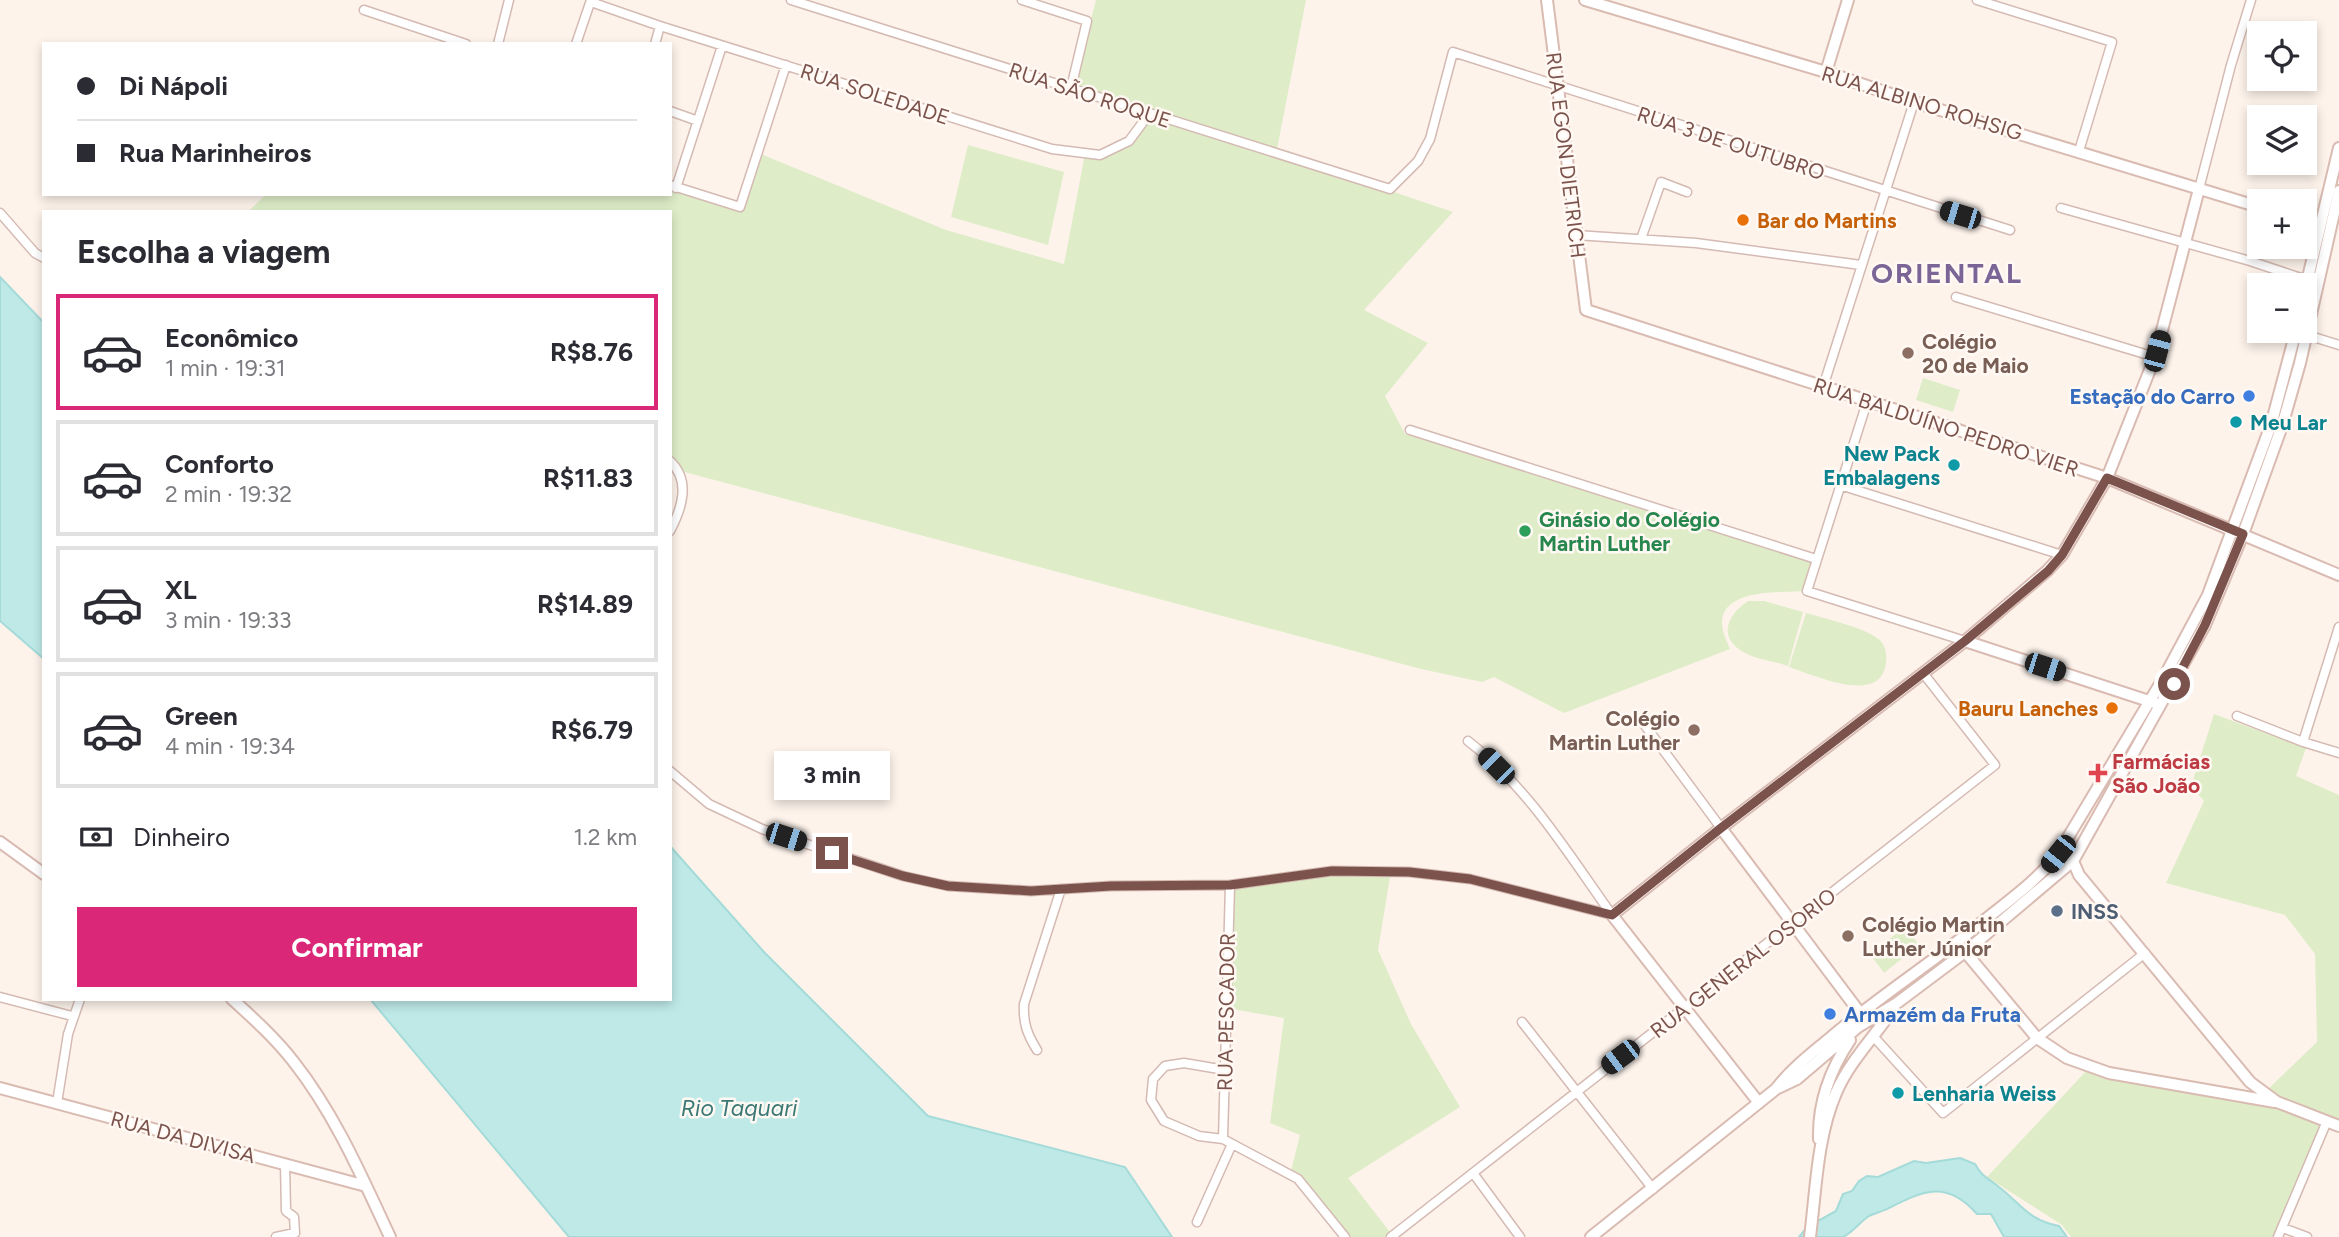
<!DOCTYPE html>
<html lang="pt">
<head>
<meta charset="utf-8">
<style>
	body { margin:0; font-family:Figtree,sans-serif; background:#f2f2f3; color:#2b2b33; height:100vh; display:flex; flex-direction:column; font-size:26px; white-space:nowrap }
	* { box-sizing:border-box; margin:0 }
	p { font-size:23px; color:#7c7c81 }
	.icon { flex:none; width:38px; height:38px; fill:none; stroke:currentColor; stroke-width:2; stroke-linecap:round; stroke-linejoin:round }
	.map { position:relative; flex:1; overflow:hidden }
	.panel { position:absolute; left:42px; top:210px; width:630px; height:791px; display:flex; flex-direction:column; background:#fff; border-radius:0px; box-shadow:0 4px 10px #0003 }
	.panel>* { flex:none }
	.banner { position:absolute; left:42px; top:42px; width:630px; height:154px; border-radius:0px; box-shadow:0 4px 10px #0003; display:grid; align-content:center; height:154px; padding:0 35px; background:#fff }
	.controls { position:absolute; left:2247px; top:21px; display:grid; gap:14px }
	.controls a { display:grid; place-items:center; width:70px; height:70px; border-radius:0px; background:#fff; box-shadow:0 4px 10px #0003; font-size:35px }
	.end { position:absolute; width:32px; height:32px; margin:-16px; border:9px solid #7b534c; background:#fff; box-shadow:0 0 0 4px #fff }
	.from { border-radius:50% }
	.bubble { position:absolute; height:49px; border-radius:0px; background:#fff; box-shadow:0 4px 10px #0003; font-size:23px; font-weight:700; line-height:49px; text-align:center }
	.car { position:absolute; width:21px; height:42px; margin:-21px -10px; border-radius:9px; box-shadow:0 0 5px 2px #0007; background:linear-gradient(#222 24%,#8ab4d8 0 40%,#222 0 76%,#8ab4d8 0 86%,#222 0) }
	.banner b { display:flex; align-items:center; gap:24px; height:66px; font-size:26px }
	.banner b+b { border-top:2px solid #e1e1e2 }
	.banner i { width:18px; height:18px; background:#2b2b33 }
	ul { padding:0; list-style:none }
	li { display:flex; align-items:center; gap:21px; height:116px; margin:0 14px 10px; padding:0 21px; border:4px solid #e1e1e2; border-radius:0px }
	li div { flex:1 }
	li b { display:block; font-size:26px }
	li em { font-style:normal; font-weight:700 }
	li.selected { border-color:#db2777 }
	li>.icon { width:63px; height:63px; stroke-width:1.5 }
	h2 { padding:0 35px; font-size:32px; line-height:84px }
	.pay { display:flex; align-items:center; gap:18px; height:77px; padding:0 35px; font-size:26px }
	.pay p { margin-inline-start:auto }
	.cta { display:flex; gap:14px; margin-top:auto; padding:14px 35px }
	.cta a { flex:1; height:80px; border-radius:0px; background:#db2777; color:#fff; font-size:28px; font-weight:700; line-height:80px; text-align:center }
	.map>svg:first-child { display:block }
	.green { fill:#deedc8 }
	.water { fill:#bee9e7; stroke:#a4dbd9; stroke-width:2 }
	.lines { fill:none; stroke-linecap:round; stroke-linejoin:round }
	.street-casing { stroke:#d4bab2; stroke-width:11 }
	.secondary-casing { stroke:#d9bbb2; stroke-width:14 }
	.street { stroke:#fff; stroke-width:8 }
	.secondary { stroke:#fff; stroke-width:10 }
	.route { stroke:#7b534c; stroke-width:9 }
	.food-dot { fill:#e8710a; stroke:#fff8f3; stroke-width:2.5 }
	.education-dot { fill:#8d6e63; stroke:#fff8f3; stroke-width:2.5 }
	.shop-dot { fill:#3f7fe0; stroke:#fff8f3; stroke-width:2.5 }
	.culture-dot { fill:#0f9aa8; stroke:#fff8f3; stroke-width:2.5 }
	.leisure-dot { fill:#2e9e5b; stroke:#fff8f3; stroke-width:2.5 }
	.health-dot { fill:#e0444e; stroke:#fff8f3; stroke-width:2.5 }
	.service-dot { fill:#5c6f8a; stroke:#fff8f3; stroke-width:2.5 }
	.labels { text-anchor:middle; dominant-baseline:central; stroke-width:5; stroke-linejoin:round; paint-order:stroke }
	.street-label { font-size:21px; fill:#7b534c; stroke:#fff8f3 }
	.food-label { font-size:21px; font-weight:bold; fill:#c56008; stroke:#fff8f3; text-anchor:start }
	.education-label { font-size:21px; font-weight:bold; fill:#785e54; stroke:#fff8f3; text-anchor:start }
	.shop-label { font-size:21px; font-weight:bold; fill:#366cbe; stroke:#fff8f3; text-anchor:end }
	.culture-label { font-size:21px; font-weight:bold; fill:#0d838f; stroke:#fff8f3; text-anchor:start }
	.leisure-label { font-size:21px; font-weight:bold; fill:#27864d; stroke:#fff8f3; text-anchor:start }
	.health-label { font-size:21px; font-weight:bold; fill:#be3a42; stroke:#fff8f3; text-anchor:start }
	.service-label { font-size:21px; font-weight:bold; fill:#4e5e75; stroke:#fff8f3; text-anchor:start }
	.water-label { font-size:23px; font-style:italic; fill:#3b7976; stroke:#fff8f3 }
	.district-label { font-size:28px; font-weight:bold; letter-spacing:2px; fill:#7b6596; stroke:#fff8f3 }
</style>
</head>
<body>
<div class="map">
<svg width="2339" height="1237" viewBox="0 0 2339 1237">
	<rect width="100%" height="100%" fill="#fdf3eb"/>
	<path class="green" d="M1096,0H1306L1277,149L1074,86Z
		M1147,115L1388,190L1453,212L1364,310L1428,343L1385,396L1405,434L1813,563L1805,591C1781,593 1722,588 1722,623C1722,632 1727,641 1730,649L1564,713L1494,677L1482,682L1421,669L677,470L670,463V212H248L266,194H670V186L738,208L756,152L946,230L1064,264L1085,154C1117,158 1130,139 1147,115Z
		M968,145L1064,172L1048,245L951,217Z
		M1923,378L1960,390L1953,412L1916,400Z
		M1748,601H1764L1803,612L1788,666C1774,661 1752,659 1740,650C1717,634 1730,613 1748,601Z
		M1806,613C1823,618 1865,628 1877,638C1885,643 1887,653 1886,662C1882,707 1814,675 1789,667Z
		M2214,714L2306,748L2296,776L2339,795V1120L2265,1092L2317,1042L2315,954L2285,915L2166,883L2204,801L2191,786Z
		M1332,871H1391L1378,950L1411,1024L1460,1107L1348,1178L1393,1236L1391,1237H1344L1290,1175L1300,1135L1270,1123L1284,1018L1232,1009L1230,885Z
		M1905,927L1919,945L1884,973L1870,954Z
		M2088,1069L2274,1104L2323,1122L2273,1237H2071L2062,1225L1987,1177Z"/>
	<path class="water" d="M0,277L44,323V659L0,621Z
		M670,846L764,952L928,1116L1125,1167L1172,1237H569L370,999H670Z
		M1960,1158L1975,1164C1983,1178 1987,1177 1999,1187C2022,1205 2028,1220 2059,1226L2067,1237H2004L1991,1214H1977C1947,1180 1924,1190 1889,1208C1882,1212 1875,1213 1869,1216C1860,1222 1852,1233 1843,1237C1835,1237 1808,1237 1799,1237L1807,1227L1836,1211L1843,1194L1852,1191L1859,1181L1867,1176L1878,1177L1914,1161L1926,1163Z"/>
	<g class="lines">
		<g class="street-casing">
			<path id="street" d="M791,0L1390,189L1418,161L1430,139L1453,52L2010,230
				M1022,0L1087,21L1071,88
				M1977,0L2112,42L2079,151
				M591,2L660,26L1052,149L1100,155L1129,141L1149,114
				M364,10L466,44
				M498,44L509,0
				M576,44L591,0
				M655,44L660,26
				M670,111L698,121
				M670,185L740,207L786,65
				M676,188L722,46
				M2199,189L2231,65L2251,0
				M2061,208L2250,261L2307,280
				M0,213L35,253L44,258
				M1576,235L1696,243L1861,265
				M1641,239L1661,182L1687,192
				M1956,297L2155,357
				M2307,335L2339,345
				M1823,387L1914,102
				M1867,402L1807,591L1965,641
				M1410,430L1816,559
				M670,461C691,481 682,508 670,531
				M1840,485L2062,555
				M2237,716L2303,742L2339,753
				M1641,720L1721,828
				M1468,741C1528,787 1569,855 1612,915
				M2303,742L2339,627
				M670,771L709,804L762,829L903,876L948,886L1031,891L1111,886L1230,885L1332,871L1409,872L1470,879L1612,915
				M0,997L72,1016
				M1522,1022L1653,1189
				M1873,1036L1943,1113L2145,953
				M1037,1050C1027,1034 1023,1023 1024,1004L1061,889
				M1225,1070L1184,1063L1165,1066L1153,1079L1151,1100L1164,1121L1199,1136L1223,1139L1298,1179L1345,1237
				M57,1103L68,1034L80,999
				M1223,1139L1230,885
				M1473,1173L1520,1237
				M1197,1222L1232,1144
				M2283,1228L2307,1237
				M276,1237L295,1233L294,1217L286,1211L285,1164
				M1391,1237L1995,765L1923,673
				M2278,1237L2327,1121"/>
		</g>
		<g class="secondary-casing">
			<path id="secondary" d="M1547,0L1586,310L2107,478L2339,575
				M1585,0L1826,72L1914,102L2259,207
				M1826,72L1848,0
				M2305,222L2320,227
				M2305,290L2339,148
				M1965,641L2155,703
				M1721,828L1860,1013
				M0,842L44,874
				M2069,859L2073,861L2079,875L2250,1082L2277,1102L2339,1126
				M1962,948L2037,1038L2067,1058L2109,1073L2275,1102
				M232,999C254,1019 275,1038 293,1061C335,1114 362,1177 390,1237
				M0,1088L366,1186
				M1778,1088L1797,1079L1858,1027L1897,1003L1965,952L2073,861L2205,625L2243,534L2282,426L2300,363L2339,191
				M1759,1103L1612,915L1721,828L1965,641L2047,571L2062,555L2107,478L2155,357L2199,189
				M1819,1139C1818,1103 1830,1070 1850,1040
				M1591,1237L1776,1089C1791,1069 1811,1054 1830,1038C1882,994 1939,958 1991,915C2015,896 2039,878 2058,854L2163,679L2208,595L2271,425L2296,331
				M1810,1237C1816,1190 1817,1137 1836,1093C1849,1062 1875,1036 1894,1008"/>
		</g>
		<use href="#street" class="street"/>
		<use href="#secondary" class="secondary"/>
	</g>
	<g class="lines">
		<path class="route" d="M832,853L903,876L948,886L1031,891L1111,886L1230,885L1332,871L1409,872L1470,879L1612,915L1721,828L1965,641L2048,571L2062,555L2107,478L2243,534L2205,625L2174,684"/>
	</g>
	<g class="food-dot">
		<circle cx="1743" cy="220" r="7"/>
		<circle cx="2112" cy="708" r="7"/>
	</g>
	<g class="education-dot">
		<circle cx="1908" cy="353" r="7"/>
		<circle cx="1694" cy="730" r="7"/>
		<circle cx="1848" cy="936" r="7"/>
	</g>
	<g class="shop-dot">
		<circle cx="2249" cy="396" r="7"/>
		<circle cx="1830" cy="1014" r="7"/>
	</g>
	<g class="culture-dot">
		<circle cx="2236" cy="422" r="7"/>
		<circle cx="1954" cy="465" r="7"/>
		<circle cx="1898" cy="1093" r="7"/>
	</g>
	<circle class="leisure-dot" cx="1525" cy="531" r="7"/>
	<path class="health-dot" d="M2094.5 762.5h7v7h7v7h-7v7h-7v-7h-7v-7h7z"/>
	<circle class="service-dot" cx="2057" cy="911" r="7"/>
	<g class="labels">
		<g class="street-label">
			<text transform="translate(875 94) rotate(18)">RUA SOLEDADE</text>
			<text transform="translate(1090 95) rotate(18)">RUA SÃO ROQUE</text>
			<text transform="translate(1922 103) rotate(17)">RUA ALBINO ROHSIG</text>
			<text transform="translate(1731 143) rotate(18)">RUA 3 DE OUTUBRO</text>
			<text transform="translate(1566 155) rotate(83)">RUA EGON DIETRICH</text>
			<text transform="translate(1946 427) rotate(18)">RUA BALDUÍNO PEDRO VIER</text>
			<text transform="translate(1743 963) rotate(-38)">RUA GENERAL OSORIO</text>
			<text transform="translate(1226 1012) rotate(-89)">RUA PESCADOR</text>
			<text transform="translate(183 1137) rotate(15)">RUA DA DIVISA</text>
		</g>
		<g class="food-label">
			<text x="1757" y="220">Bar do Martins</text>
			<text x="2098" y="708" text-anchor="end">Bauru Lanches</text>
		</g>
		<g class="education-label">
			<text x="1922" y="341">Colégio<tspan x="1922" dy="24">20 de Maio</tspan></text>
			<text x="1680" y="718" text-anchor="end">Colégio<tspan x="1680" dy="24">Martin Luther</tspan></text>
			<text x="1862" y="924">Colégio Martin<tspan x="1862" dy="24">Luther Júnior</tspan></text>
		</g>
		<g class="shop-label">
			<text x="2235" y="396">Estação do Carro</text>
			<text x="1844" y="1014" text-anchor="start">Armazém da Fruta</text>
		</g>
		<g class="culture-label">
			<text x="2250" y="422">Meu Lar</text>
			<text x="1940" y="453" text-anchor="end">New Pack<tspan x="1940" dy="24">Embalagens</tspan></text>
			<text x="1912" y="1093">Lenharia Weiss</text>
		</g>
		<g class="leisure-label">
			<text x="1539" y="519">Ginásio do Colégio<tspan x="1539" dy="24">Martin Luther</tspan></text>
		</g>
		<g class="health-label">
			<text x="2112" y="761">Farmácias<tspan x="2112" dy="24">São João</tspan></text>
		</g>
		<g class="service-label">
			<text x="2071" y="911">INSS</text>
		</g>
		<g class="water-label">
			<text x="739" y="1108">Rio Taquari</text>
		</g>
		<g class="district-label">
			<text x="1947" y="273">ORIENTAL</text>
		</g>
	</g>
</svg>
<div class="controls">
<a><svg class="icon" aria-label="locate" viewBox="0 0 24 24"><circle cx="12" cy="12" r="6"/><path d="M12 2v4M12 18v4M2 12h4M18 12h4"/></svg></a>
<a><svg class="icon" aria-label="layers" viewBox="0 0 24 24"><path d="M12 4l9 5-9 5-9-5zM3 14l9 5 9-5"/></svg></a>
<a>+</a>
<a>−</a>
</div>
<i class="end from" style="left:2174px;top:684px"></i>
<i class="end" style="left:832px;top:853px"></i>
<div class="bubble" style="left:774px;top:751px;width:116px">3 min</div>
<i class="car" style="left:1960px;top:215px;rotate:287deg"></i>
<i class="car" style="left:2157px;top:351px;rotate:15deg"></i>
<i class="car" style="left:2045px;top:667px;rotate:108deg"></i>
<i class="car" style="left:1496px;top:766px;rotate:315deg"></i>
<i class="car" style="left:786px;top:837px;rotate:108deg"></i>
<i class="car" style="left:2058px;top:854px;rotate:219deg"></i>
<i class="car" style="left:1620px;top:1057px;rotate:233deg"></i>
<div class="banner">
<b><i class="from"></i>Di Nápoli</b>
<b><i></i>Rua Marinheiros</b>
</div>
<section class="panel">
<h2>Escolha a viagem</h2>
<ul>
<li class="selected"><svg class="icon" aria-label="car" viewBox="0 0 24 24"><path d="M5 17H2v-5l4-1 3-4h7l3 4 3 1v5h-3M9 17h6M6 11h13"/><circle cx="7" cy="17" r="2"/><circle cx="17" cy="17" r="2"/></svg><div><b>Econômico</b><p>1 min · 19:31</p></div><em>R$8.76</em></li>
<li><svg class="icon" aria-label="car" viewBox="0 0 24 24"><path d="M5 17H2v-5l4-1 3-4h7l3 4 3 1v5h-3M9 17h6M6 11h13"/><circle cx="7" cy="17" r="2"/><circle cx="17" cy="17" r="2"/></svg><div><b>Conforto</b><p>2 min · 19:32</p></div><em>R$11.83</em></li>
<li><svg class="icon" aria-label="car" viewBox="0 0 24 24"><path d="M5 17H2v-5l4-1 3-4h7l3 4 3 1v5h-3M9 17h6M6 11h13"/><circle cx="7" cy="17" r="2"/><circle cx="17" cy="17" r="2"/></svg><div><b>XL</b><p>3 min · 19:33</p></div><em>R$14.89</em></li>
<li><svg class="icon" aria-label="car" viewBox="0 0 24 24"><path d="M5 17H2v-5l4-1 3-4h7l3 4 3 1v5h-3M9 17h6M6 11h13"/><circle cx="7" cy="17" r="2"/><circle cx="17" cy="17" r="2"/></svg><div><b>Green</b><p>4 min · 19:34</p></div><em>R$6.79</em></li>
</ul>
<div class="pay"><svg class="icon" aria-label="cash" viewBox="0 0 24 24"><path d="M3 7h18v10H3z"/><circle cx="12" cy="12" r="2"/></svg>Dinheiro<p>1.2 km</p></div>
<div class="cta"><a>Confirmar</a></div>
</section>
</div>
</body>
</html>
